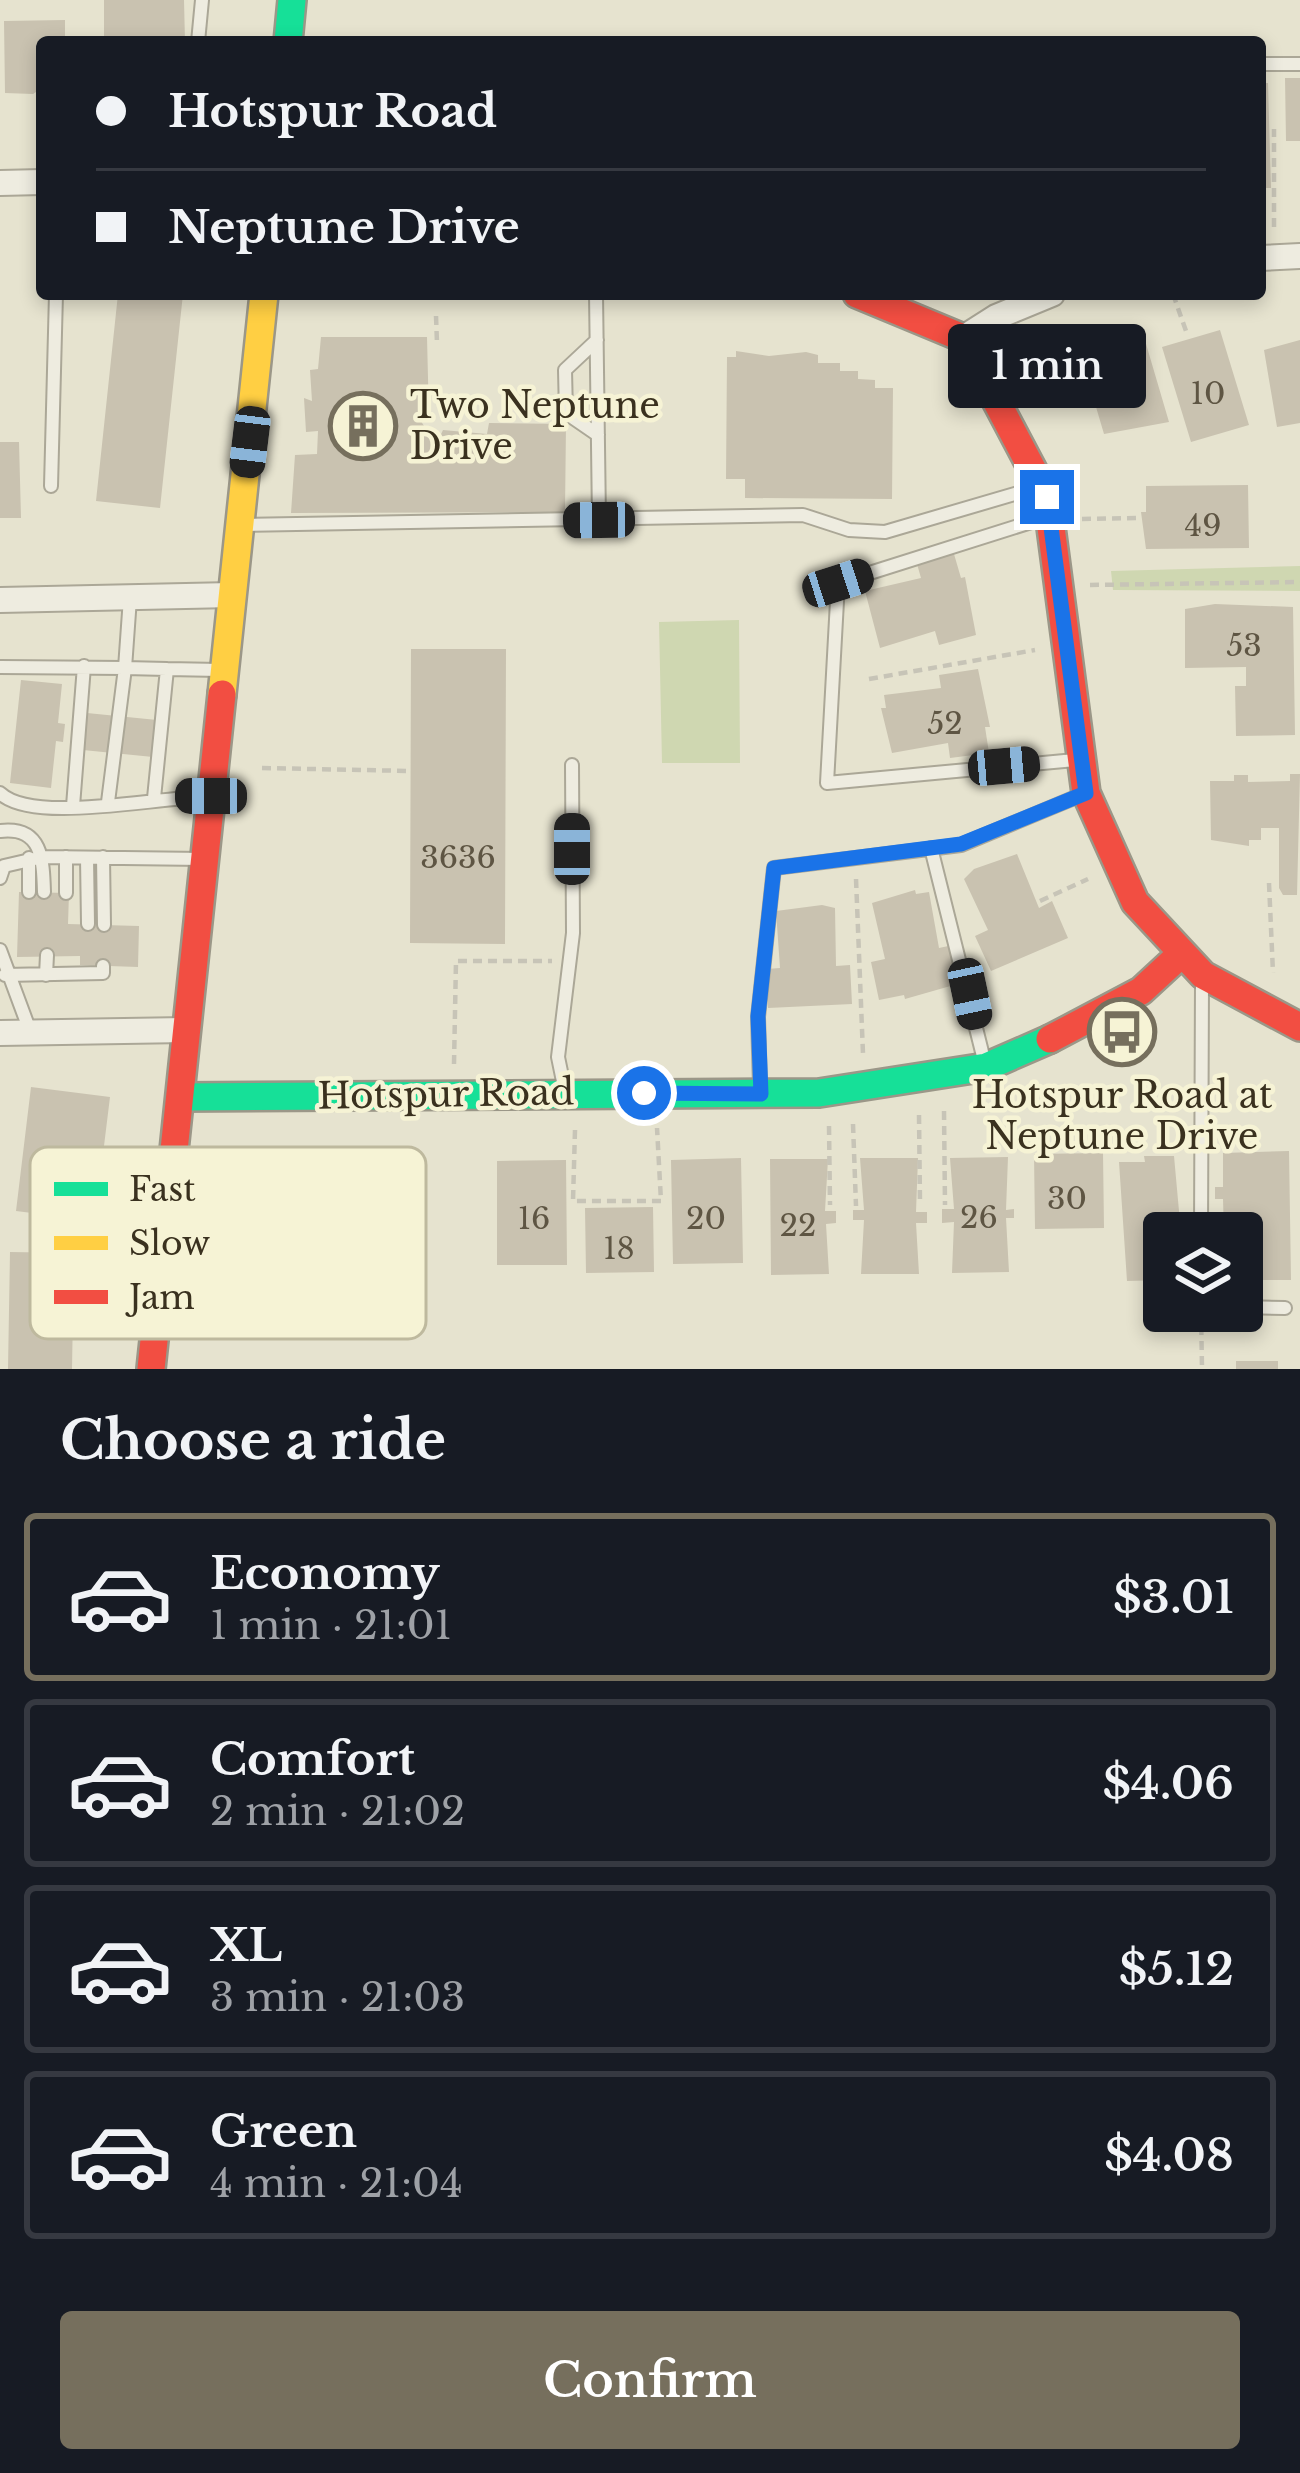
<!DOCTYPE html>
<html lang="en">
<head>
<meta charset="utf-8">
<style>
	body { margin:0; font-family:"Libre Baskerville",serif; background:#242831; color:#f1f3f6; height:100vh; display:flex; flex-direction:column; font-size:45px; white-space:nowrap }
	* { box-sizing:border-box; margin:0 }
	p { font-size:39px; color:#9ea1a6 }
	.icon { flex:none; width:66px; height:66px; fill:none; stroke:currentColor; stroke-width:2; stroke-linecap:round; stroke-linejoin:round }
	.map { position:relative; height:1369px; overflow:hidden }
	.sheet { display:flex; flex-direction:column; background:#171b24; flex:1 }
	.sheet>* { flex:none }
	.top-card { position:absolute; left:36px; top:36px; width:1230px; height:264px; border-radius:12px; box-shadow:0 6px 18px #0003; display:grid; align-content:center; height:264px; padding:0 60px; background:#171b24 }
	.buttons { position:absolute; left:1143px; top:1212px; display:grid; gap:24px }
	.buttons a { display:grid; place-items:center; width:120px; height:120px; border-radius:12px; background:#171b24; box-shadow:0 6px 18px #0003; font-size:60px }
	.end { position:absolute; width:54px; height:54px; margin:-27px; border:15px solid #1a73e8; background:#fff; box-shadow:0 0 0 6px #fff }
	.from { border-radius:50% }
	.bubble { position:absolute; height:84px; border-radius:12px; background:#171b24; box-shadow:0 6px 18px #0003; font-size:39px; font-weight:600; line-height:84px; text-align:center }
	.car { position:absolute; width:36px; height:72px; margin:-36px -18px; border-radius:15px; box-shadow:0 0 9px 3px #0007; background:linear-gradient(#222 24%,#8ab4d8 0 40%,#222 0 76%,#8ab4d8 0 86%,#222 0) }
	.top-card b { display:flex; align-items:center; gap:42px; height:114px; font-size:45px }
	.top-card b+b { border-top:3px solid #363941 }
	.top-card i { width:30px; height:30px; background:#f1f3f6 }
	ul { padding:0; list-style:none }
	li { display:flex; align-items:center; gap:36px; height:168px; margin:0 24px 18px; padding:0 36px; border:6px solid #363941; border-radius:12px }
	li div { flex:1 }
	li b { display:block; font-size:45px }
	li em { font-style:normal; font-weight:600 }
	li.selected { border-color:#766f5d }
	li>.icon { width:108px; height:108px; stroke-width:1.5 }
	h2 { padding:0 60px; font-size:54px; line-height:144px }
	.action { display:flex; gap:24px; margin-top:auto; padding:24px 60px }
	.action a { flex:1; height:138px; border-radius:12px; background:#766f5d; color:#fff; font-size:48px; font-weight:600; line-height:138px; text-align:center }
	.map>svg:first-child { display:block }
	.green { fill:#cfd7b1 }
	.building { fill:#c9c2b0 }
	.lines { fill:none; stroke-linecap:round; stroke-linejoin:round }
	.lane-casing { stroke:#aba797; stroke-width:16 }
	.street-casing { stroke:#aba797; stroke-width:28 }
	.fast-casing { stroke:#9b9788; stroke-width:32 }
	.slow-casing { stroke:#9b9788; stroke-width:32 }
	.jam-casing { stroke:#9b9788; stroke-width:32 }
	.path { stroke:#c7c4b7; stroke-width:4.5; stroke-dasharray:9 6; stroke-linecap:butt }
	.lane { stroke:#eeece0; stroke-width:12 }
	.street { stroke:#eeece0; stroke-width:24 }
	.fast { stroke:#16e098; stroke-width:27 }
	.slow { stroke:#ffcf43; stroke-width:27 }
	.jam { stroke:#f24e42; stroke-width:27 }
	.route { stroke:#1a73e8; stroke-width:15 }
	.labels { text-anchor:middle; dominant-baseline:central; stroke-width:9; stroke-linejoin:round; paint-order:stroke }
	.number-label { font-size:30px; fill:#5e5543 }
	.poi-label { font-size:36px; fill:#3a311f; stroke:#f6f3d5; text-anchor:start }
	.street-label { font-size:36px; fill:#3a311f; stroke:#f6f3d5 }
	.key { fill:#f6f3d5; stroke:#beb99e; stroke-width:3 }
	.key-label { font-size:33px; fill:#3a311f }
</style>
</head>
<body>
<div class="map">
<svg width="1300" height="1369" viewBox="0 0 1300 1369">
	<rect width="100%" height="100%" fill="#e6e3cf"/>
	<path class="green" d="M1300,566V591L1113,590L1111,571Z
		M739,620L740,763H662L659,622Z"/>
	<path class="building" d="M104,0H184L185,42H104Z
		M65,20V42H42V88L33,94L5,93L4,21Z
		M1285,78H1300V141H1286Z
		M1260,83H1268L1271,188H1260Z
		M118,294H183L160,508L96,501Z
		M1220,330L1249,425L1191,442L1162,347Z
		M321,337H427L429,419L419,418L436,445L443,430L487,434L489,423L566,424L565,512L291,513L295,455L317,454L318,431L306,432L304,398L312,401L310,370L318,369Z
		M1144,337L1169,422L1104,434L1096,407L1105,404L1100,388L1088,392L1071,357Z
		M1300,340V423L1277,427L1264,350Z
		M736,351L769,356L806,352L818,355V363H840V371H858V379L875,380V388H893L892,499L745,498V479H726L727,357H736Z
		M0,442H19L21,518H0Z
		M1248,485L1249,548L1146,549L1141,512H1146V486Z
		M954,554L961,578L965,577L976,635L939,645L935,631L880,648L865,591L921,578L917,564Z
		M1215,604L1293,607L1295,735L1236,736L1235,686H1246V667L1185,668V609Z
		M411,649H506L505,944L410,943Z
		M978,669L990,727H985L989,753L950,758L948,743L892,753L881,708H886L884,695L941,688L939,675Z
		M21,680L62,684L58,723L65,724L63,742L56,741L51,788L10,783Z
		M87,713L157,720L153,757L83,750Z
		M1290,774H1300L1297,895H1283L1279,888V828H1261V840H1249V846L1211,840L1210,781H1234V775H1248V782L1290,781Z
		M1017,854L1039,908L1052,901L1068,938L991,971L975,936L988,930L964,879L974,869Z
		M915,890L916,894L929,892L939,948L953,945L961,983L905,999L904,995L879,1000L871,962L885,959L872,903Z
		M19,892L69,893L68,924L139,926L138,967L80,965V956L17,957Z
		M822,905L835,908L836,966L850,965L852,1004L768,1008L767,969L780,968L776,911Z
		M31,1087L110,1097L103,1154L89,1152L80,1219L16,1211Z
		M1289,1151L1291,1280H1242V1233H1224L1223,1199H1215V1187H1223V1153Z
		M1103,1153L1104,1228L1035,1229L1034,1154Z
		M1144,1156H1174L1181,1233H1164V1280L1127,1281L1119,1162H1145Z
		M1008,1157L1006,1210L1014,1209V1218H1006L1009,1272L952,1273L954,1222L942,1223V1209H954L950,1158Z
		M741,1158L743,1263L673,1264L671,1160Z
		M860,1158H918L916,1212H927V1223H916L919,1274H861L864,1220H853V1210H864Z
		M770,1159H828L825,1211H836V1223L826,1224L829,1274L771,1275Z
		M566,1160L567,1265H497V1161Z
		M653,1207L654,1272L586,1273L585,1208Z
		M10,1252L74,1253L72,1369H8Z
		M1236,1361H1278V1369H1236Z"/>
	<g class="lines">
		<g class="lane-casing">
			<path id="lane" d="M198,42L202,0
				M1260,64H1300
				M596,294L599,520
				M597,340L565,370L566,413L598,435
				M51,486L56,294
				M1047,517L838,583L827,783L1075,760
				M242,525L803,515L849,530L885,532L1035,488
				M0,667L125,668L130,598
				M167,669L220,670
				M0,793C34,825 160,796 209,797
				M108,802L125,668L167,669L154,798
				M73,806L84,666
				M0,831C42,826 43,859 44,892
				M931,848L984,1060
				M103,857L104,925
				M87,858L88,924
				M0,878L4,866L43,857L203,859
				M29,892V858
				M66,893V857
				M0,950L30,1031
				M5,975L103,973V966
				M46,975L47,955
				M760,1086L758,1017L774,868L961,845L1081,795
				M565,1091L558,1057L573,933L572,765
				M1201,1233L1202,982
				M1242,1307L1285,1308"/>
		</g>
		<g class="street-casing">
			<path id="street" d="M0,183L42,182
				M1260,258L1300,256
				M963,338L996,317L1052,294
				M0,600L232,595
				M0,1033L186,1030"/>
		</g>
		<g class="fast-casing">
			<path id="fast" d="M288,42L292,0
				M181,1097L819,1093L986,1067L1050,1039"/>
		</g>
		<g class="slow-casing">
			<path id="slow" d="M222,694L264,294"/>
		</g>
		<g class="jam-casing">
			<path id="jam" d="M857,294L963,338L1047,497L1086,793L1135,902L1203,975L1300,1027
				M1050,1039L1141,991L1180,955
				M151,1369L222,694"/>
		</g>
		<path class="path" d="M1274,227V129
			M1173,294L1186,331
			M436,316L437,343
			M1035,403L1081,387
			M1082,519L1137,518
			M1090,585L1300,582
			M869,679L1035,650
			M262,768L411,771
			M856,879L863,1054
			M1269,883L1273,973
			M1040,901L1088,879
			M454,1064L456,961H552
			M944,1111L945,1205
			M919,1115L920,1203
			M853,1124L856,1206
			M829,1126L830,1205
			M575,1130L573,1201H661L657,1128
			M1201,1311L1202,1369"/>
		<use href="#lane" class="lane"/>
		<use href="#street" class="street"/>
		<use href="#fast" class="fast"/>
		<use href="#slow" class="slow"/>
		<use href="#jam" class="jam"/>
	</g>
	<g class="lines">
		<path class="route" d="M644,1093L761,1094L758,1016L774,868L961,844L1086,793L1047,497"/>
	</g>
	<defs>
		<g id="building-ring" transform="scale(3.45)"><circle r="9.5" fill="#f6f3d5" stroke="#766f5d" stroke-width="1.5"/><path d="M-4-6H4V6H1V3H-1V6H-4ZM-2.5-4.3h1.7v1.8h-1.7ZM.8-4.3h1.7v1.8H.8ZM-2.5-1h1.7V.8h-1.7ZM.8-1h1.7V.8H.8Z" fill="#766f5d"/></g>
		<g id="bus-ring" transform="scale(3.45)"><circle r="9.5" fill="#f6f3d5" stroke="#766f5d" stroke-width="1.5"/><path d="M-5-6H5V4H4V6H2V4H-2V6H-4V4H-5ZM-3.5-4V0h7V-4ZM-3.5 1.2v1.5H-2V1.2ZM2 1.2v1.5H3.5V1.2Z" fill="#766f5d"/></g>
	</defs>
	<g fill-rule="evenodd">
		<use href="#building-ring" x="363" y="426"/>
		<use href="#bus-ring" x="1122" y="1032"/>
	</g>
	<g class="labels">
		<g class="number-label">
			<text x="1208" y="393">10</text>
			<text x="1203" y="525">49</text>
			<text x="1244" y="645">53</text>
			<text x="945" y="723">52</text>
			<text x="458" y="857">3636</text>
			<text x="1067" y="1198">30</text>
			<text x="979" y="1217">26</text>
			<text x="534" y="1218">16</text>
			<text x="706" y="1218">20</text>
			<text x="798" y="1225">22</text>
			<text x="619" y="1248">18</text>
		</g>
		<g class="poi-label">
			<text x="410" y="405">Two Neptune<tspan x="410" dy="41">Drive</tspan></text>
			<text x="1122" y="1095" text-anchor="middle">Hotspur Road at<tspan x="1122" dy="41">Neptune Drive</tspan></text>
		</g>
		<g class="street-label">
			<text transform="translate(446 1094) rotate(-1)">Hotspur Road</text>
		</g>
	</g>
	<rect x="30" y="1147" width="396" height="192" rx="18" class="key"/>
	<rect x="54" y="1182" width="54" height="14" fill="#16e098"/>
	<rect x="54" y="1236" width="54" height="14" fill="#ffcf43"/>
	<rect x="54" y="1290" width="54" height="14" fill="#f24e42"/>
	<g class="key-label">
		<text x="129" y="1201">Fast</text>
		<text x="129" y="1255">Slow</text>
		<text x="129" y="1309">Jam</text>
	</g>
</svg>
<div class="buttons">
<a><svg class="icon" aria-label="layers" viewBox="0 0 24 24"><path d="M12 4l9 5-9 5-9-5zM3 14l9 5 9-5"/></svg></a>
</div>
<i class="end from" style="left:644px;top:1093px"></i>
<i class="end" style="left:1047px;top:497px"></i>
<div class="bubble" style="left:948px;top:324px;width:198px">1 min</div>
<i class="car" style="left:250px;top:442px;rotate:187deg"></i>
<i class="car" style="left:599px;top:520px;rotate:269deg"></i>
<i class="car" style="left:838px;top:583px;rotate:72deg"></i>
<i class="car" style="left:1004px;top:766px;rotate:85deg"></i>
<i class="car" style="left:211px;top:796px;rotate:270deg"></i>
<i class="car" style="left:572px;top:849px;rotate:0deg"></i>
<i class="car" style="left:970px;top:994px;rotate:168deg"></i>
<div class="top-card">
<b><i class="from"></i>Hotspur Road</b>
<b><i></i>Neptune Drive</b>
</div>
</div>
<section class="sheet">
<h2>Choose a ride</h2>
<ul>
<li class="selected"><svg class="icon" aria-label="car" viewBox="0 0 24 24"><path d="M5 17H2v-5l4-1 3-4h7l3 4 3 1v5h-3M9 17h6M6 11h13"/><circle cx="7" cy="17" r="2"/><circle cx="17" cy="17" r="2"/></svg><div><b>Economy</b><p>1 min · 21:01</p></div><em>$3.01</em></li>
<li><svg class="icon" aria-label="car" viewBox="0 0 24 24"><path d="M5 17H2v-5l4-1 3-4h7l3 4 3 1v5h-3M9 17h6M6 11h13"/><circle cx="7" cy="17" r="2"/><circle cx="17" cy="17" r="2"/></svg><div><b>Comfort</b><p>2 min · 21:02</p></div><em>$4.06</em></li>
<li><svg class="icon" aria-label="car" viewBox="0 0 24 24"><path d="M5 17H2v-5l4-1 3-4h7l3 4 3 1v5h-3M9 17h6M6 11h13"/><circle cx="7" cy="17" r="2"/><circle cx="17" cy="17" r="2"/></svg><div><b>XL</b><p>3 min · 21:03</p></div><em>$5.12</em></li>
<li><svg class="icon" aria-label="car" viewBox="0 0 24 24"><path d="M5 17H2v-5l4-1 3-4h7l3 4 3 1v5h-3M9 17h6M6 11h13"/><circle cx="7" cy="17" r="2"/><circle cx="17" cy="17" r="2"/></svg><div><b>Green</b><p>4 min · 21:04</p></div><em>$4.08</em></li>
</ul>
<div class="action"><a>Confirm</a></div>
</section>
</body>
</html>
